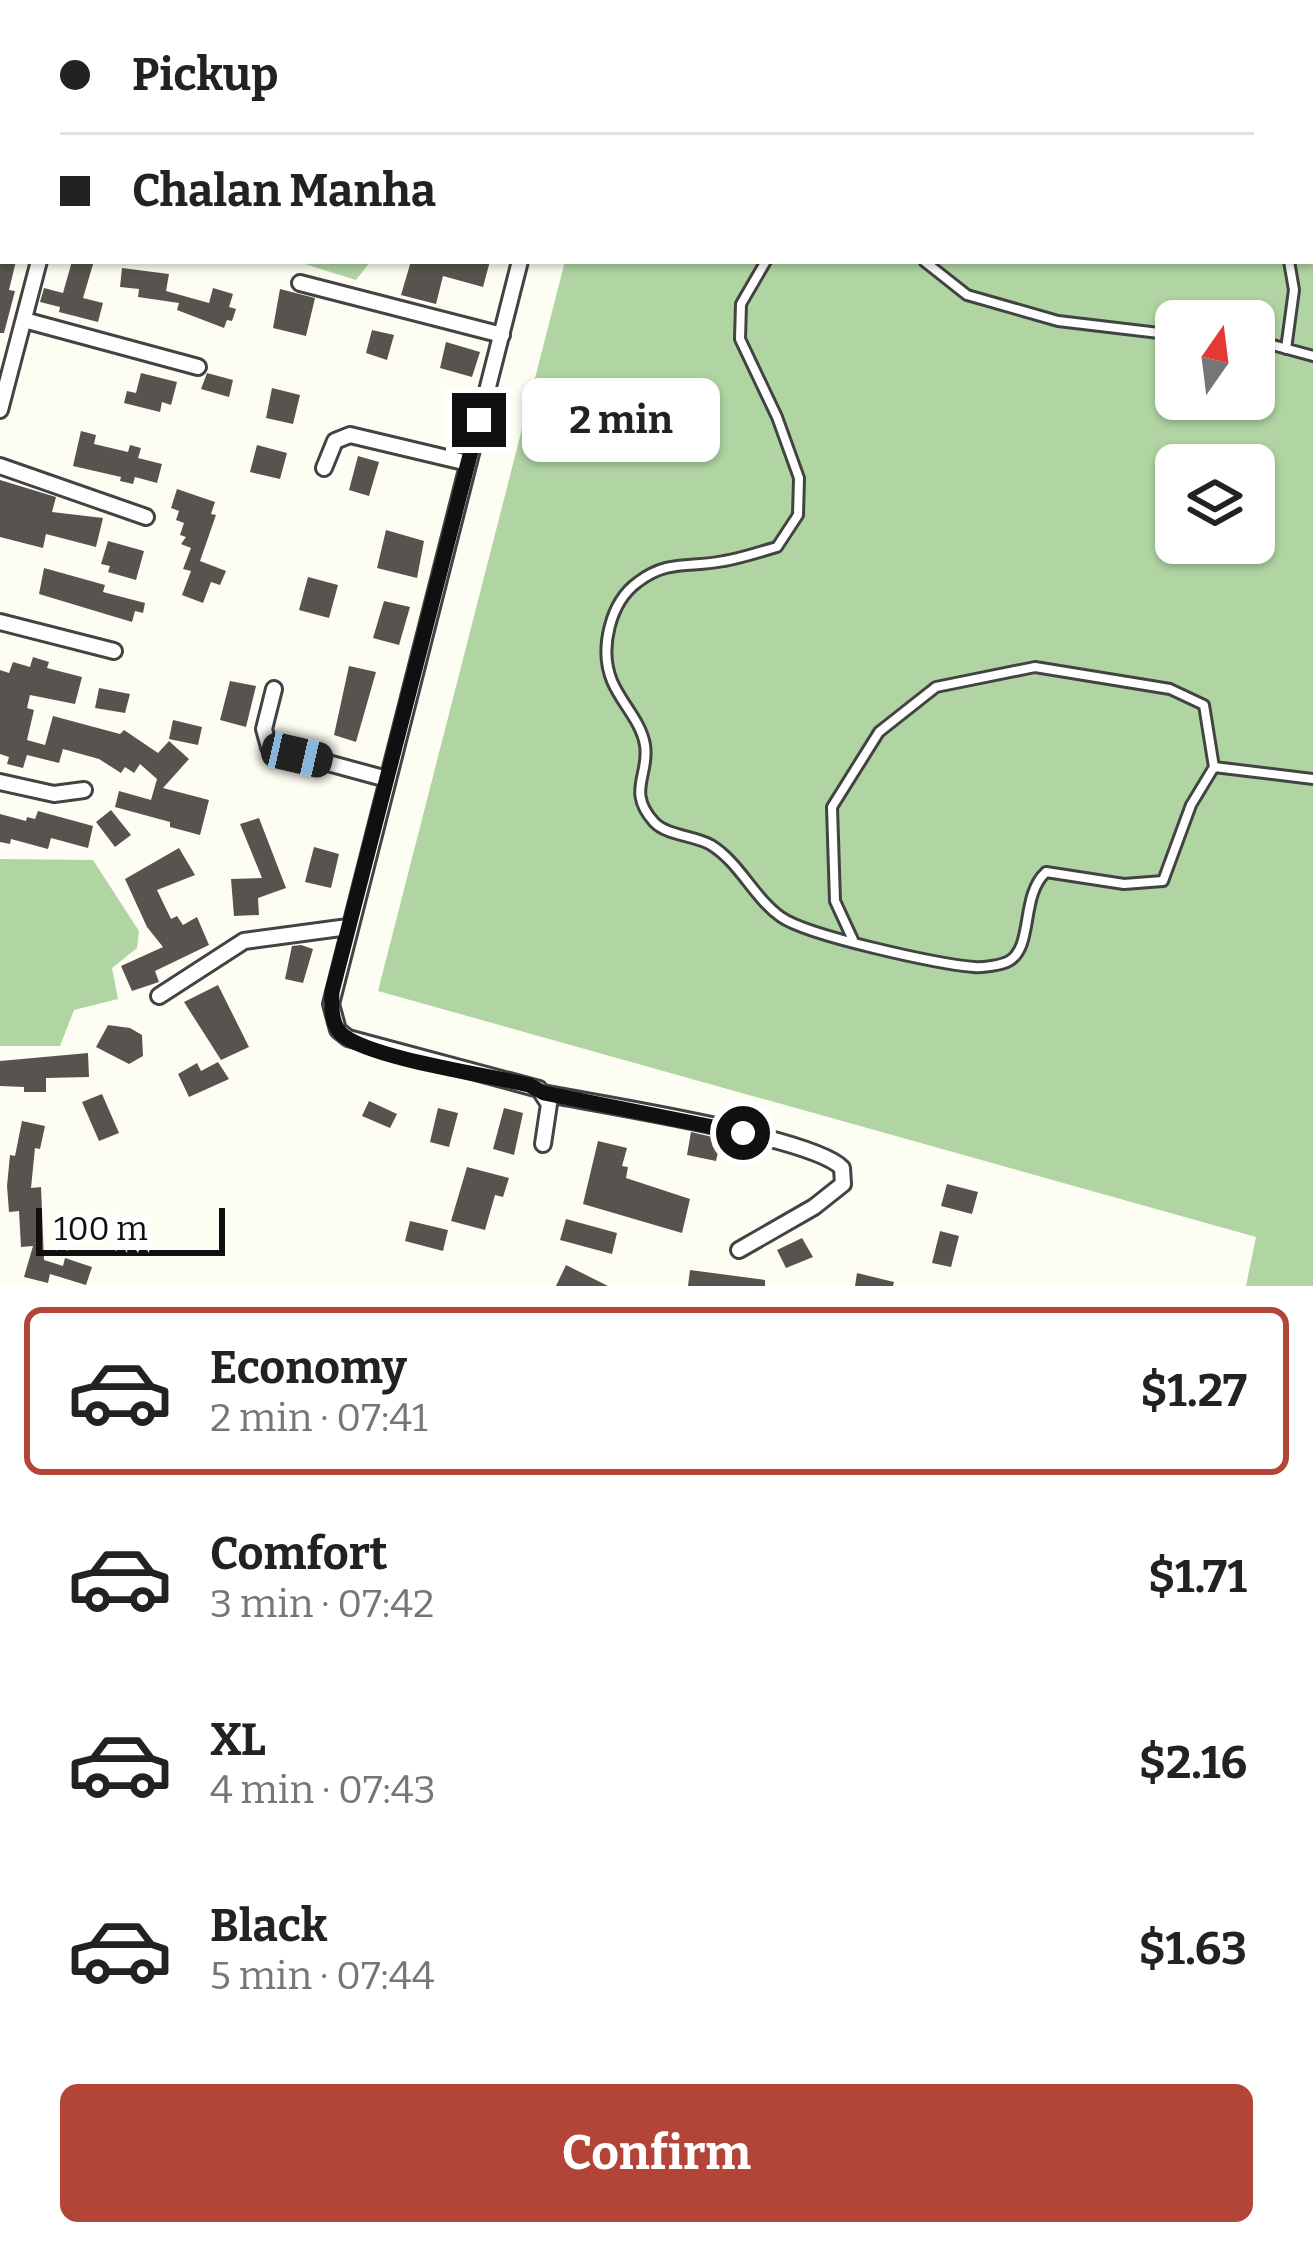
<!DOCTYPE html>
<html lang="en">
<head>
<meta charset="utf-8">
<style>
	body { margin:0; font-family:Bitter,serif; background:#f6f6f6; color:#222; height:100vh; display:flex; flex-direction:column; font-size:45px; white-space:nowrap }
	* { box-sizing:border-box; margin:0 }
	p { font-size:39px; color:#767676 }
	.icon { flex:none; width:66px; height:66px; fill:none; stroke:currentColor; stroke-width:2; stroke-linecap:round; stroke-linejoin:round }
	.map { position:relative; height:1286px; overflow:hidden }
	.drawer { display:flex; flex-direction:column; background:#fff; flex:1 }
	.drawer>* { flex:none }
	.guide { position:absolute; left:0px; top:0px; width:1314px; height:264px; box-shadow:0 3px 9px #0004; display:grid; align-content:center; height:264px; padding:0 60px; background:#fff }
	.needle { width:78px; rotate:14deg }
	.tools { position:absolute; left:1155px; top:300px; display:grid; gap:24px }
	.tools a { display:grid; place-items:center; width:120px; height:120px; border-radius:18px; background:#fff; box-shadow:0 3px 9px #0004; font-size:60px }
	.scale { position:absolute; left:36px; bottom:30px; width:189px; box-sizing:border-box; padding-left:12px; border:6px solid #101010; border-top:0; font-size:33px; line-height:42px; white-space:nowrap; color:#101010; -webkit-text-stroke:9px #fff; paint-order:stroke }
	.end { position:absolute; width:54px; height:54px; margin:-27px; border:15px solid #101010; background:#fff; box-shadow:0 0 0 6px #fff }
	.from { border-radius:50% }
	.bubble { position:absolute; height:84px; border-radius:18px; background:#fff; box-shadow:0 3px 9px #0004; font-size:39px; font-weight:700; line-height:84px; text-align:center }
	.car { position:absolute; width:36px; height:72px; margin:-36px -18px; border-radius:15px; box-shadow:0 0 9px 3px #0007; background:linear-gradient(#222 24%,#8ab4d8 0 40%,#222 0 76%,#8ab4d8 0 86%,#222 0) }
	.guide b { display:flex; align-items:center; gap:42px; height:114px; font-size:45px }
	.guide b+b { border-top:3px solid #e0e0e0 }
	.guide i { width:30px; height:30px; background:#222 }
	ul { padding:21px 0 0; list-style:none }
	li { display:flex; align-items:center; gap:36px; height:168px; margin:0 24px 18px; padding:0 36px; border:6px solid transparent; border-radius:18px }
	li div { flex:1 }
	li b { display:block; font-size:45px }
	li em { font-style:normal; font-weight:700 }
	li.on { border-color:#b24537 }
	li>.icon { width:108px; height:108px; stroke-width:1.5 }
	.primary-button { display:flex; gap:24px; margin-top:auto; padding:24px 60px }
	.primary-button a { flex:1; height:138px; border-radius:18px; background:#b24537; color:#fff; font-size:48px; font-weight:700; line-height:138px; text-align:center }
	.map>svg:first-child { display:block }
	.forest { fill:#b0d5a2; fill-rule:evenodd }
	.building { fill:#58534e }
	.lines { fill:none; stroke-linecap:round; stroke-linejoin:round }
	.lane-casing { stroke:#434343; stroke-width:14 }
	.street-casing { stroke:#434343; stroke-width:20 }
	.lane { stroke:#fff; stroke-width:8 }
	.street { stroke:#fff; stroke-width:14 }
	.route { stroke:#101010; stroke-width:15 }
</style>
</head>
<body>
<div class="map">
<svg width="1313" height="1286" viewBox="0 0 1313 1286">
	<rect width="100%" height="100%" fill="#fefdf4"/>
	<path class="forest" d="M115,0H569L115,3Z
		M631,0H1313V1286H1246L1256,1237L378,991L565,261H1311V3H631ZM1176,321H1254V399H1176ZM1176,465H1254V543H1176Z
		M295,261H371L356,280Z
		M0,859L93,860L139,931L137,948L112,968L118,999L74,1010L60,1046H0Z"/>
	<path class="building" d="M0,261H16L9,290L15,291L4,333H0Z
		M72,261H94L83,298L103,303L98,322L59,312L60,307L40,302L44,288L63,293Z
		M411,261H490L483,287L443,276L436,304L401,295Z
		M122,268L169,274L166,291L209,303L213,288L233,294L229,307L236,309L232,321L227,320L224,328L177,310L179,303L138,297L139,289L120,287Z
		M280,289L315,298L306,336L273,328Z
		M372,330L394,335L387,360L366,353Z
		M446,342L480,352L472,377L440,368Z
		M141,373L177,382L171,405L162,402L160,412L124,403L127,391L136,393Z
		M207,373L233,380L229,397L201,389Z
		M272,388L300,395L293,424L266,418Z
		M81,431L96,435L94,444L128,452L130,445L141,448L138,458L162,464L157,483L135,477L133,484L120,481L121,477L73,466Z
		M257,445L287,453L280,479L250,472Z
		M358,456L379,462L369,496L349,490Z
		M0,480L56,497L52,512L103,518L96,547L46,534L43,548L0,537Z
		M177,489L215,502L211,514L216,515L200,561L226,571L220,585L211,582L203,603L182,595L191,571L183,569L191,548L181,544L186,537L180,535L184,523L176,520L179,511L171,508Z
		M386,530L424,541L417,578L377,568Z
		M108,541L144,551L136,580L108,572L110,566L101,564Z
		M44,568L105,585L103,592L145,603L143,613L135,611L132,622L39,594Z
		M308,577L338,585L329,618L299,610Z
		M384,601L410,607L399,645L373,638Z
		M33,657L49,662L47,668L82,677L75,704L30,695L27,708L34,710L27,740L45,745L53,716L120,734L124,730L158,753L169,741L189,759L163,788L209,800L200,835L170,827V822L115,807L119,791L151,800L157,779L140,764L134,773L125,767L121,773L99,759L63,749L59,763L27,755L23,768L7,764L9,757L0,754V670L9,673L13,662L30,667Z
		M349,666L376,672L356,742L334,735Z
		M230,681L256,686L246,727L220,720Z
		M99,688L130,694L125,713L95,708Z
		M173,720L202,727L198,745L169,739Z
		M111,810L131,835L115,847L96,822Z
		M38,811L93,826L88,848L51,838L48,849L11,839L10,844L0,842V814L26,821L27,817L35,819Z
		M259,818L286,888L258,898L259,915L234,916L231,879L262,878L240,824Z
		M314,847L339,854L331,888L305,882Z
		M179,848L195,875L157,890L171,919L177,916L183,925L197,917L209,945L155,971L159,982L132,991L121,966L163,947L147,927L125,879Z
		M301,945L313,949L303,983L285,979L292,946Z
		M218,985L249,1047L221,1060L184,1002Z
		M108,1025L130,1028L142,1035L143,1056L129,1064L96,1047Z
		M88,1053L89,1077L46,1078V1092H24V1087L0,1086V1061Z
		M218,1062L229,1079L189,1097L178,1074L197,1063L201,1071Z
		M102,1094L119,1133L99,1141L82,1102Z
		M369,1101L397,1114L390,1128L362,1116Z
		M438,1108L458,1113L449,1147L430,1142Z
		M504,1108L523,1113L514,1155L493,1149Z
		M22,1121L45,1126L40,1149L35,1148L31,1188L41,1187L44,1260L63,1266L65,1258L92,1267L86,1285L50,1274L48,1283L24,1277L33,1246L21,1247L19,1211L9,1212L7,1186L10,1155L15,1156Z
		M691,1132L721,1139L716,1161L687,1155Z
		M598,1141L627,1148L622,1166L628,1167L626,1178L690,1199L682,1233L583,1204Z
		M467,1167L509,1178L503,1197L495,1195L485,1230L451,1221Z
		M947,1184L978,1192L972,1214L941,1206Z
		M566,1219L617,1233L612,1254L560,1240Z
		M410,1221L448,1230L443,1251L405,1241Z
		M940,1231L959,1236L951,1267L932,1263Z
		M802,1238L813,1257L786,1268L777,1250Z
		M566,1265L608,1286H556Z
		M690,1270L765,1280V1286H688Z
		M857,1273L894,1282L893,1286H855Z"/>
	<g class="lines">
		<g class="lane-casing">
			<path id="lane" d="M860,3L861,0
				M1125,3L1126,0
				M766,261L741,304L740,339L777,417L799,478L798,515L777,547C759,552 742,558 724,561C690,568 668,559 638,582C610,602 599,649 612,681C621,703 641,721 645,745C650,775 626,791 654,822C667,836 694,835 711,845C740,863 754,898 781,917C808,936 938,964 974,967C982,968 1002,965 1009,961C1034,946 1020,896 1046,872L1124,884L1163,881L1191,805L1214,767L1313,779
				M924,261L967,295L1058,321L1176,335
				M1254,340L1313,356
				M1286,349L1294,290L1289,261
				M853,940L835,901L832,807L879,732L936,687L1035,667L1170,689L1204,705L1214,767"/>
		</g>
		<g class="street-casing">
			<path id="street" d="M582,3V0
				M520,261L331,1004L338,1030L348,1038L539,1089L549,1104L543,1144
				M300,283L502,335
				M24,320L198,367
				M0,410L39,261
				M0,466L146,517
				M324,468L335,441L350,435L468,463
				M0,622L114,651
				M274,689L264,729L269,747L387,779
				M0,782L54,794L84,790
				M159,996L244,941L348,927
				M543,1093C597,1104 813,1137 842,1168L843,1184L814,1207L739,1250"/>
		</g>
		<use href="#lane" class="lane"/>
		<use href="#street" class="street"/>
	</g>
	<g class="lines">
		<path class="route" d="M479,420L332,992C331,1007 331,1027 344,1036C375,1059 487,1075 529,1085L544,1093L743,1133"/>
	</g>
</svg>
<div class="tools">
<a><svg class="needle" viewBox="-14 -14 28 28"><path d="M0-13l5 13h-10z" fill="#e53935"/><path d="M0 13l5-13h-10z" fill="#767676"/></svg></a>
<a><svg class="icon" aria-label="layers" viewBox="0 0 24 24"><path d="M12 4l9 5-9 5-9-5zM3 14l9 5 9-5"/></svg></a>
</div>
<div class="scale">100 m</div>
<i class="end from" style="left:743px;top:1133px"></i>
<i class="end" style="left:479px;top:420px"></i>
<div class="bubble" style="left:522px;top:378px;width:198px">2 min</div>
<i class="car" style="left:297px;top:755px;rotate:103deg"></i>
<div class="guide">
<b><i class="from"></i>Pickup</b>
<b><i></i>Chalan Manha</b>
</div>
</div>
<section class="drawer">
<ul>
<li class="on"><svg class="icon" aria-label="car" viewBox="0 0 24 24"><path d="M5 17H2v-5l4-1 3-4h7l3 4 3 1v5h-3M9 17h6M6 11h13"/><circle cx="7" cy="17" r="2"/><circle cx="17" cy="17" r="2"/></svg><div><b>Economy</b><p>2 min · 07:41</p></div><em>$1.27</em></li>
<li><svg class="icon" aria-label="car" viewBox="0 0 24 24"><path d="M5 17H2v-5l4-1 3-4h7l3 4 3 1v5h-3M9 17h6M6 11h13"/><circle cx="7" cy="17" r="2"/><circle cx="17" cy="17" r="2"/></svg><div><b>Comfort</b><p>3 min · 07:42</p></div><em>$1.71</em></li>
<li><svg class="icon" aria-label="car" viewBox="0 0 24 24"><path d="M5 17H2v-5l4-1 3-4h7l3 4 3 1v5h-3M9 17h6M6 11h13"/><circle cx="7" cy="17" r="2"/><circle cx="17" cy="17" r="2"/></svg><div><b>XL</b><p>4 min · 07:43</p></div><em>$2.16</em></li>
<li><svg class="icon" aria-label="car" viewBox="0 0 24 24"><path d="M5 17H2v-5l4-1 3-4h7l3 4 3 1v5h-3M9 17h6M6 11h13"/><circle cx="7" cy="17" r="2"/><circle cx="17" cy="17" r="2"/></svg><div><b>Black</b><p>5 min · 07:44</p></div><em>$1.63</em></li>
</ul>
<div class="primary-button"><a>Confirm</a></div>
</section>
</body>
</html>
